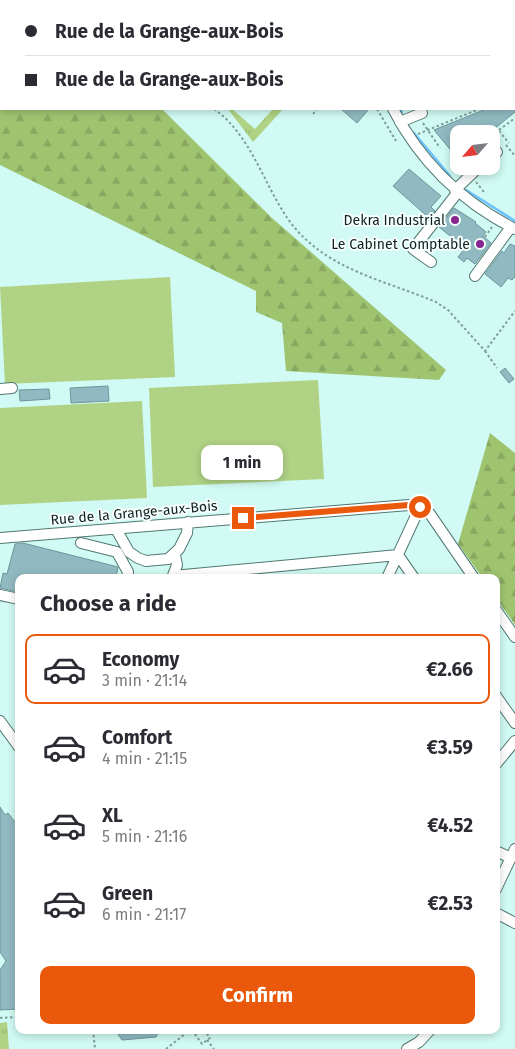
<!DOCTYPE html>
<html lang="en">
<head>
<meta charset="utf-8">
<style>
	body { margin:0; font-family:"Fira Sans",sans-serif; background:#f7f7f7; color:#2b2b33; height:100vh; display:flex; flex-direction:column; font-size:19px; white-space:nowrap }
	* { box-sizing:border-box; margin:0 }
	p { font-size:16px; color:#7c7c81 }
	.icon { flex:none; width:28px; height:28px; fill:none; stroke:currentColor; stroke-width:2; stroke-linecap:round; stroke-linejoin:round }
	.map { position:relative; flex:1; overflow:hidden }
	.side { position:absolute; left:15px; top:574px; width:485px; height:460px; display:flex; flex-direction:column; background:#fff; border-radius:10px; box-shadow:0 2px 8px #0003 }
	.side>* { flex:none }
	.top-card { position:absolute; left:0px; top:0px; width:515px; height:110px; box-shadow:0 2px 8px #0003; display:grid; align-content:center; height:110px; padding:0 25px; background:#fff }
	.needle { width:32px; rotate:242deg }
	.tools { position:absolute; left:450px; top:125px; display:grid; gap:10px }
	.tools a { display:grid; place-items:center; width:50px; height:50px; border-radius:10px; background:#fff; box-shadow:0 2px 8px #0003; font-size:25px }
	.end { position:absolute; width:22px; height:22px; margin:-11px; border:6px solid #ea580c; background:#fff; box-shadow:0 0 0 2px #fff }
	.from { border-radius:50% }
	.bubble { position:absolute; height:35px; border-radius:10px; background:#fff; box-shadow:0 2px 8px #0003; font-size:16px; font-weight:700; line-height:35px; text-align:center }
	.top-card b { display:flex; align-items:center; gap:18px; height:48px; font-size:19px }
	.top-card b+b { border-top:1px solid #e1e1e2 }
	.top-card i { width:12px; height:12px; background:#2b2b33 }
	ul { padding:0; list-style:none }
	li { display:flex; align-items:center; gap:15px; height:70px; margin:0 10px 8px; padding:0 15px; border:2px solid transparent; border-radius:10px }
	li div { flex:1 }
	li b { display:block; font-size:19px }
	li em { font-style:normal; font-weight:700 }
	li.active { border-color:#ea580c }
	li>.icon { width:45px; height:45px; stroke-width:1.5 }
	h2 { padding:0 25px; font-size:22px; line-height:60px }
	.button { display:flex; gap:10px; margin-top:auto; padding:10px 25px }
	.button a { flex:1; height:58px; border-radius:10px; background:#ea580c; color:#fff; font-size:20px; font-weight:700; line-height:58px; text-align:center }
	.map>svg:first-child { display:block }
	.grass { fill:url(#grass-tufts) }
	.forest { fill:url(#forest-firs) }
	.garden { fill:#b0d285 }
	.lines { fill:none; stroke-linecap:round; stroke-linejoin:round }
	.stream { stroke:#6dc3fe; stroke-width:2.5 }
	.building { fill:#91b9c1; stroke:#6e959d }
	.minor-casing { stroke:#517872; stroke-width:12 }
	.path { stroke:#7e9d98; stroke-width:2; stroke-dasharray:2.5 2.5; stroke-linecap:butt }
	.minor { stroke:#fff; stroke-width:10 }
	.route { stroke:#ea580c; stroke-width:6 }
	.poi-dot { fill:#87268f; stroke:#f7fffe; stroke-width:2 }
	.labels { text-anchor:middle; dominant-baseline:central; stroke-width:4; stroke-linejoin:round; paint-order:stroke }
	.poi-label { font-size:14px; fill:#10201d; stroke:#f7fffe; text-anchor:end }
	.street-label { font-size:14px; fill:#10201d; stroke:#f7fffe }
</style>
</head>
<body>
<div class="map">
<svg width="515" height="1049" viewBox="0 0 515 1049">
	<defs>
		<pattern id="grass-tufts" width="24" height="20" patternUnits="userSpaceOnUse" patternTransform="scale(1.25)"><rect width="24" height="20" fill="#b0d285"/><path d="M3 7l-1-3M5 7V3M7 7l1-3M15 17l-1-3M17 17v-4M19 17l1-3" fill="none" stroke="#96b472"/></pattern>
		<pattern id="forest-firs" width="22" height="20" patternUnits="userSpaceOnUse" patternTransform="scale(1.25)"><rect width="22" height="20" fill="#9fc470"/><path d="M5 1l3.5 6h-7zM16 11l3.5 6h-7z" fill="#88a861"/></pattern>
	</defs>
	<rect width="100%" height="100%" fill="#d0faf3"/>
	<path class="grass" d="M361,0H515V42L514,1Z
		M228,109H232L255,129L273,109H283L253,142Z
		M7,1022L9,1049H0V1023Z"/>
	<path class="forest" d="M0,27L1,109H162L272,218L446,370L439,380L286,371L282,323L256,312V291L0,165Z
		M490,433L515,453V625L496,598V578L482,577L458,544Z"/>
	<path class="garden" d="M170,277L175,377L5,384L0,287Z
		M318,380L324,479L153,487L149,388Z
		M142,401L147,498L0,505V408Z"/>
	<g class="lines">
		<path class="stream" d="M216,0L218,1
			M354,0V1
			M400,109L402,112
			M414,133L450,176
			M466,190L515,221"/>
	</g>
	<path class="building" d="M341,109H369L357,123Z
		M486,109H515V112L488,134H459V160L434,130Z
		M409,169L441,196L431,207L435,211L429,218L393,186Z
		M454,208L476,222L475,223L486,232L483,236L491,243L475,264L467,258L464,262L458,257L465,248L439,227Z
		M510,244L515,246V277L512,280L508,278L501,287L485,274L502,251L504,253Z
		M505,368L514,379L509,383L500,372Z
		M108,386L109,401L71,403L70,388Z
		M49,389L50,399L20,401L19,390Z
		M23,543L118,567L116,578H19L17,592L0,588L3,573L7,574L15,544Z
		M0,807L5,815L8,813L19,827L15,830L19,834V1009L0,1010V970L6,961L0,952Z
		M115,1030H160L156,1037L122,1040Z"/>
	<g class="lines">
		<g class="minor-casing">
			<path id="minor" d="M207,0L208,1
				M347,0L348,1
				M393,109C420,161 462,202 515,229
				M400,122L422,113
				M491,157L497,152
				M455,190L480,166
				M431,262L413,249L458,192
				M475,276L511,227
				M0,389L12,388
				M116,529L129,552L138,558L146,561L168,559L179,549L187,533L188,522
				M0,538L409,505L420,507L430,514L474,578
				M81,543L117,552L128,572L127,578
				M173,576L398,555L414,578
				M172,578L177,565L175,555
				M387,578L420,507
				M0,595L19,599
				M496,610L515,637
				M496,696L515,723
				M0,721L19,747
				M496,764L515,741
				M496,851L511,858
				M496,889L515,849
				M496,913L515,923
				M407,1049L419,1042L430,1030"/>
		</g>
		<path class="path" d="M0,25L1,26
			M514,95L515,94
			M514,106L515,108
			M214,109C251,135 263,183 288,219C323,269 384,280 436,302L448,310L485,351L515,311
			M377,109L396,141
			M313,114L317,109
			M423,123L440,148
			M499,131L509,143
			M418,134L479,109
			M491,136L515,118
			M506,145L515,156
			M476,182L484,192
			M485,237L492,227
			M485,351L497,368
			M0,1018L19,1017
			M93,1030L95,1049
			M192,1030L202,1044L210,1038L204,1030
			M207,1040L214,1049
			M166,1049L190,1030"/>
		<use href="#minor" class="minor"/>
	</g>
	<g class="lines">
		<path class="route" d="M243,518L409,505L420,507"/>
	</g>
	<g class="poi-dot">
		<circle cx="455" cy="220" r="5"/>
		<circle cx="480" cy="244" r="5"/>
	</g>
	<g class="labels">
		<g class="poi-label">
			<text x="445" y="220">Dekra Industrial</text>
			<text x="470" y="244">Le Cabinet Comptable</text>
		</g>
		<g class="street-label">
			<text transform="translate(134 513) rotate(-5)">Rue de la Grange-aux-Bois</text>
		</g>
	</g>
</svg>
<div class="tools">
<a><svg class="needle" viewBox="-14 -14 28 28"><path d="M0-13l5 13h-10z" fill="#e53935"/><path d="M0 13l5-13h-10z" fill="#7c7c81"/></svg></a>
</div>
<i class="end from" style="left:420px;top:507px"></i>
<i class="end" style="left:243px;top:518px"></i>
<div class="bubble" style="left:201px;top:445px;width:82px">1 min</div>
<div class="top-card">
<b><i class="from"></i>Rue de la Grange-aux-Bois</b>
<b><i></i>Rue de la Grange-aux-Bois</b>
</div>
<section class="side">
<h2>Choose a ride</h2>
<ul>
<li class="active"><svg class="icon" aria-label="car" viewBox="0 0 24 24"><path d="M5 17H2v-5l4-1 3-4h7l3 4 3 1v5h-3M9 17h6M6 11h13"/><circle cx="7" cy="17" r="2"/><circle cx="17" cy="17" r="2"/></svg><div><b>Economy</b><p>3 min · 21:14</p></div><em>€2.66</em></li>
<li><svg class="icon" aria-label="car" viewBox="0 0 24 24"><path d="M5 17H2v-5l4-1 3-4h7l3 4 3 1v5h-3M9 17h6M6 11h13"/><circle cx="7" cy="17" r="2"/><circle cx="17" cy="17" r="2"/></svg><div><b>Comfort</b><p>4 min · 21:15</p></div><em>€3.59</em></li>
<li><svg class="icon" aria-label="car" viewBox="0 0 24 24"><path d="M5 17H2v-5l4-1 3-4h7l3 4 3 1v5h-3M9 17h6M6 11h13"/><circle cx="7" cy="17" r="2"/><circle cx="17" cy="17" r="2"/></svg><div><b>XL</b><p>5 min · 21:16</p></div><em>€4.52</em></li>
<li><svg class="icon" aria-label="car" viewBox="0 0 24 24"><path d="M5 17H2v-5l4-1 3-4h7l3 4 3 1v5h-3M9 17h6M6 11h13"/><circle cx="7" cy="17" r="2"/><circle cx="17" cy="17" r="2"/></svg><div><b>Green</b><p>6 min · 21:17</p></div><em>€2.53</em></li>
</ul>
<div class="button"><a>Confirm</a></div>
</section>
</div>
</body>
</html>
